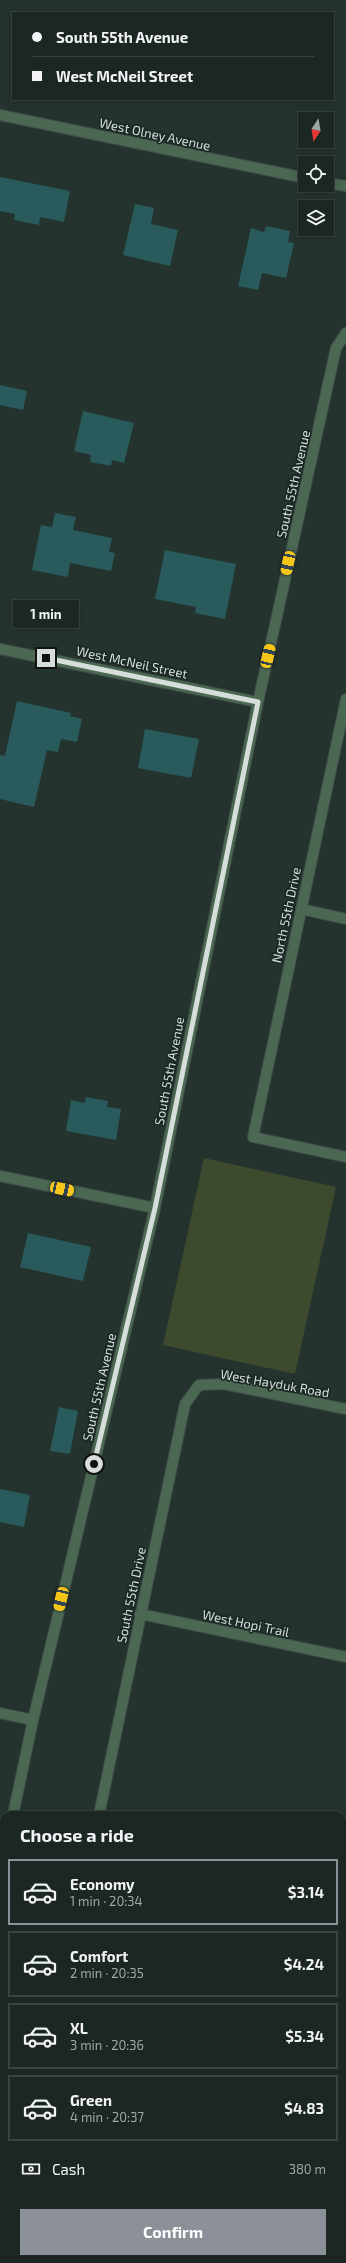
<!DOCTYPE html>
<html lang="en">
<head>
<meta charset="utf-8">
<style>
	body { margin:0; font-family:"Exo 2",sans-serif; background:#293230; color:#f1f3f6; height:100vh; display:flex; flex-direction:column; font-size:15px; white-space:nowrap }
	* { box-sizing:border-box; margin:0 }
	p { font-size:13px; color:#a0a5a6 }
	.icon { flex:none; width:22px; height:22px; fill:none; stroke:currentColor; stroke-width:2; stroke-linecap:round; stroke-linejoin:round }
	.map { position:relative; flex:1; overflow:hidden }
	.details { position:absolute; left:0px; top:1811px; width:346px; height:452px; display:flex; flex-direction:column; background:#1c2623; border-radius:12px 12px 0 0; box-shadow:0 2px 10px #0003,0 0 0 1px #3a4341 }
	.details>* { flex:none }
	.top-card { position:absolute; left:12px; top:12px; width:322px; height:88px; border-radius:0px; box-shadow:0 2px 10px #0003,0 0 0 1px #3a4341; display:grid; align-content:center; height:88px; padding:0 20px; background:#1c2623 }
	.needle { width:26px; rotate:192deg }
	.fabs { position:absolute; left:298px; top:112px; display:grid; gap:8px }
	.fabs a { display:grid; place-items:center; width:36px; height:36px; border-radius:0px; background:#1c2623; box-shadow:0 2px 10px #0003,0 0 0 1px #3a4341; font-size:20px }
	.end { position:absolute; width:18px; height:18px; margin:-9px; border:5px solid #d5dedb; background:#111; box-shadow:0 0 0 2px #111 }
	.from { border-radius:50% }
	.bubble { position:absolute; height:28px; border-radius:0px; background:#1c2623; box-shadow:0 2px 10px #0003,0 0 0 1px #3a4341; font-size:13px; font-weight:700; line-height:28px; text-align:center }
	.car { position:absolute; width:12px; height:24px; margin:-12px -6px; border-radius:5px; box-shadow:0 0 3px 1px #0007; background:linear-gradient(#f5c518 24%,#345 0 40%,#f5c518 0 76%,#345 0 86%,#f5c518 0) }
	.top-card b { display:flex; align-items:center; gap:14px; height:38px; font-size:15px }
	.top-card b+b { border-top:1px solid #3a4341 }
	.top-card i { width:10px; height:10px; background:#f1f3f6 }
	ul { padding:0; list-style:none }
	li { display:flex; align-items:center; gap:12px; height:66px; margin:0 8px 6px; padding:0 12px; border:2px solid #3a4341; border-radius:0px }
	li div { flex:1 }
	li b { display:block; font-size:15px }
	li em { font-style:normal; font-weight:700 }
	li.active { border-color:#8c9099 }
	li>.icon { width:36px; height:36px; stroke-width:1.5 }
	h2 { padding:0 20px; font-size:18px; line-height:48px }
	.pay { display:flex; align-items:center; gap:10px; height:44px; padding:0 20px; font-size:15px }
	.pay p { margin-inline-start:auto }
	.cta { display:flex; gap:8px; margin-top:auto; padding:8px 20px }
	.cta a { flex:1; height:46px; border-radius:0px; background:#8c9099; color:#fff; font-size:16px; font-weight:700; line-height:46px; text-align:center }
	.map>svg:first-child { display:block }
	.green { fill:#3d4a2e }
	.building { fill:#295b5c }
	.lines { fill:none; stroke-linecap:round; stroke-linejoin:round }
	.minor-casing { stroke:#414e4b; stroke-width:12 }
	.minor { stroke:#4b6952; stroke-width:10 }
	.route { stroke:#d5dedb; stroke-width:5 }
	.labels { text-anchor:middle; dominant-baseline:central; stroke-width:3.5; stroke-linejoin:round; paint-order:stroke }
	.street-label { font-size:13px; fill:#d5dedb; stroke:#1b2925 }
</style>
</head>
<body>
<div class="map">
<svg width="346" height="2263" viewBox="0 0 346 2263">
	<rect width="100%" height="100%" fill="#25332f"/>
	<path class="green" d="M204,1158L336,1187L295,1374L163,1345Z"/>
	<path class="building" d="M0,177L70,191L64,222L40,217L39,225L14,220L15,214L0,211Z
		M135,204L154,208L151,224L178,230L170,266L123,255Z
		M266,226L290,231L288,242L294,243L286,278L262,273L258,290L238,286L251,228L264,232Z
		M0,385L27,391L23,410L0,405Z
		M83,411L134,423L124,463L112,460L111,466L90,462L91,455L74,451Z
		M55,513L76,517L73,530L112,538L109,552L115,553L111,571L70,563L68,577L32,570L41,525L52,527Z
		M165,550L236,564L225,619L195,613L196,607L155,599Z
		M17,701L71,713L70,716L82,719L77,742L61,739L58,752L47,750L34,807L0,799V755L5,756Z
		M145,729L199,739L191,778L138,768Z
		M86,1097L108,1101L107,1107L121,1109L116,1140L66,1131L71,1100L85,1103Z
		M28,1233L91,1247L83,1281L20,1267Z
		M59,1407L78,1411L70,1454L50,1451Z
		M0,1489L30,1495L24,1527L0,1522Z"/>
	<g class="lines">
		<g class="minor-casing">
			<path id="minor" d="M0,115L305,178
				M327,183L346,186
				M0,649L258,702
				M346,699L253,1137L346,1157
				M301,909L346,919
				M0,1176L155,1208
				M140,1614L346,1657
				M0,1713L33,1720
				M13,1815L33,1720L155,1208L258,702L336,348L346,333
				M99,1815L185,1404L199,1385L224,1384L346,1409
				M0,1874L4,1856
				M342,1902L346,1903
				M342,2147L346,2148"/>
		</g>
		<use href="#minor" class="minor"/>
	</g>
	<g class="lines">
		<path class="route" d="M46,658L258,702L155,1208L94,1464"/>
	</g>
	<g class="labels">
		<g class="street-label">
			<text transform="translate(155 134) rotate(12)">West Olney Avenue</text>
			<text transform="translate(293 484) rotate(-77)">South 55th Avenue</text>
			<text transform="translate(132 662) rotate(12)">West McNeil Street</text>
			<text transform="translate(286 915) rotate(-78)">North 55th Drive</text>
			<text transform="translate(169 1071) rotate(-79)">South 55th Avenue</text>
			<text transform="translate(275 1383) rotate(10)">West Hayduk Road</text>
			<text transform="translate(99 1387) rotate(-77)">South 55th Avenue</text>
			<text transform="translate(131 1595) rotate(-78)">South 55th Drive</text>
			<text transform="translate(246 1623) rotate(12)">West Hopi Trail</text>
		</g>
	</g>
</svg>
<div class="fabs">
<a><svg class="needle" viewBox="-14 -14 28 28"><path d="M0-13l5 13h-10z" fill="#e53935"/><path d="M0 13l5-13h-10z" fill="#a0a5a6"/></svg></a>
<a><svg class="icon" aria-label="locate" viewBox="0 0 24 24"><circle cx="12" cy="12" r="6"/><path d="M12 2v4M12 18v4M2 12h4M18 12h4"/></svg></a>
<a><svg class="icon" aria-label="layers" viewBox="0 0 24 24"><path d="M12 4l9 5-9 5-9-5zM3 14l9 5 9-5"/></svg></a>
</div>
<i class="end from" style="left:94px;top:1464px"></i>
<i class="end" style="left:46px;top:658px"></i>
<div class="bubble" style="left:13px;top:600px;width:66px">1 min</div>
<i class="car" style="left:288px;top:563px;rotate:192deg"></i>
<i class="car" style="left:268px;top:656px;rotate:13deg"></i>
<i class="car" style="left:62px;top:1189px;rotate:102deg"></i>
<i class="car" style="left:61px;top:1599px;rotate:193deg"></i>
<div class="top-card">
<b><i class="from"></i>South 55th Avenue</b>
<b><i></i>West McNeil Street</b>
</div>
<section class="details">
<h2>Choose a ride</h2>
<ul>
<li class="active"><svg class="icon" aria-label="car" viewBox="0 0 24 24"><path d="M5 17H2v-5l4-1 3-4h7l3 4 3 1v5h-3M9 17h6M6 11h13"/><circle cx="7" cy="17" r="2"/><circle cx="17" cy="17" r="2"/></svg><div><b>Economy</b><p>1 min · 20:34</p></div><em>$3.14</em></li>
<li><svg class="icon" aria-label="car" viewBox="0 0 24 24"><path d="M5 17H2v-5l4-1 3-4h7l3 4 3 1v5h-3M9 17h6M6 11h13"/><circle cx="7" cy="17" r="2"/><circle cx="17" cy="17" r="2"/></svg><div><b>Comfort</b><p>2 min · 20:35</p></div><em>$4.24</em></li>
<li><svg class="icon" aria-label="car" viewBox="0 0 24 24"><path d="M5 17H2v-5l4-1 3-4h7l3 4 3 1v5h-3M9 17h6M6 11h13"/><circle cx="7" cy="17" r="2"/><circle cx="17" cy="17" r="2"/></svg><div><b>XL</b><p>3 min · 20:36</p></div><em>$5.34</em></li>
<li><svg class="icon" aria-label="car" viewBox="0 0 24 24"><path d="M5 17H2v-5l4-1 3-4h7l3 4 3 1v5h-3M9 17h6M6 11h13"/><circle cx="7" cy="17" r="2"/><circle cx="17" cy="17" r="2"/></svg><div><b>Green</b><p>4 min · 20:37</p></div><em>$4.83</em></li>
</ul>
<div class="pay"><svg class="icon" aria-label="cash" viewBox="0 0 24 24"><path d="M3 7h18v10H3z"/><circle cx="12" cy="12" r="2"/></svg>Cash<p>380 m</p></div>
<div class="cta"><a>Confirm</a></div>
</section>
</div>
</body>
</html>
